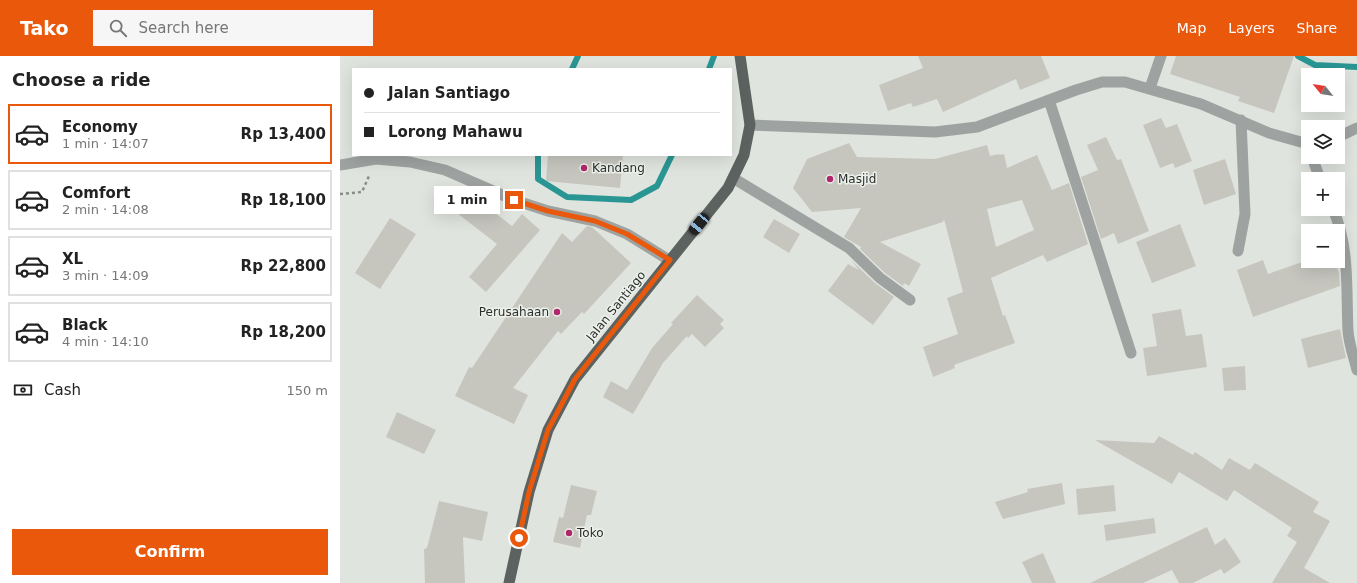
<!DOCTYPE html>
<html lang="en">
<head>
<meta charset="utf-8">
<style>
	body { margin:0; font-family:"DejaVu Sans",sans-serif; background:#f6f6f6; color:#222; height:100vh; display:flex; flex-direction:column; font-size:15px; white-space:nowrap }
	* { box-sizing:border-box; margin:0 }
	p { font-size:13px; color:#767676 }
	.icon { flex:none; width:22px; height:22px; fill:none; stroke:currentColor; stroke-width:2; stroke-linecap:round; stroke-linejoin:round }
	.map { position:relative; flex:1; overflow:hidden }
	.drawer { display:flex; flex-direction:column; background:#fff; width:340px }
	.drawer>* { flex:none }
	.guide { position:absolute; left:12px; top:12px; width:380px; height:88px; border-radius:0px; box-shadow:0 4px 16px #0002; display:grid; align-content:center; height:88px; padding:0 12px; background:#fff }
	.needle { width:26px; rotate:300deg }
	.fabs { position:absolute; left:961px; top:12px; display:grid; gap:8px }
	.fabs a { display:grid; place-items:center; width:44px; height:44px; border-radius:0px; background:#fff; box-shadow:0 4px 16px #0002; font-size:20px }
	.end { position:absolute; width:18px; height:18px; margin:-9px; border:5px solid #ea580c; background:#fff; box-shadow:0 0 0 2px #fff }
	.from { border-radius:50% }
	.bubble { position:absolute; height:28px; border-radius:0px; background:#fff; box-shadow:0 4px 16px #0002; font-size:13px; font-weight:600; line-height:28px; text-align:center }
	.car { position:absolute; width:12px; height:24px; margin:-12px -6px; border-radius:5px; box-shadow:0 0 3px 1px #0007; background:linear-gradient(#222 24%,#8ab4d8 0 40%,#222 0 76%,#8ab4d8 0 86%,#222 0) }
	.guide b { display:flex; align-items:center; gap:14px; height:38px; font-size:15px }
	.guide b+b { border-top:1px solid #e0e0e0 }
	.guide i { width:10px; height:10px; background:#222 }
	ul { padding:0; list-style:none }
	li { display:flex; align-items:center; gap:12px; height:60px; margin:0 8px 6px; padding:0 4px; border:2px solid #e0e0e0; border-radius:0px }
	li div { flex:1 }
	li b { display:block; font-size:15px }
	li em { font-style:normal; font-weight:600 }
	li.active { border-color:#ea580c }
	li>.icon { width:36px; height:36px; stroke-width:1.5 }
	h2 { padding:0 12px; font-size:18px; line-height:48px }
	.pay { display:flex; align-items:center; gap:10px; height:44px; padding:0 12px; font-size:15px }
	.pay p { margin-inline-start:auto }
	.cta { display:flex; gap:8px; margin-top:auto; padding:8px 12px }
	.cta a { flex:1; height:46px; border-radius:0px; background:#ea580c; color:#fff; font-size:16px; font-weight:600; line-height:46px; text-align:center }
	header { display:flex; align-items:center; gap:24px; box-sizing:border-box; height:56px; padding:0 20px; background:#ea580c; color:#fff }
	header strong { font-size:19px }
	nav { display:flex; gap:22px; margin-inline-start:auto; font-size:14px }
	.search { width:280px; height:36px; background:#f6f6f6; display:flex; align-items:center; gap:10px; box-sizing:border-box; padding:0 14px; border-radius:0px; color:#767676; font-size:15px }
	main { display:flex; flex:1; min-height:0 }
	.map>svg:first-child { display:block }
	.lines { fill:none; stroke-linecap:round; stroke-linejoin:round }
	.stream { stroke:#2a9694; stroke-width:6 }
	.building { fill:#c6c6bf; fill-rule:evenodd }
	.path { stroke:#898c88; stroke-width:2.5; stroke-dasharray:3 3; stroke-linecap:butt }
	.minor { stroke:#9ea2a0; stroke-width:11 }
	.trunk { stroke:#5c6260; stroke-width:11 }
	.route { stroke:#ea580c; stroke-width:5 }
	.poi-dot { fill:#b0286c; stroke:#edf1eb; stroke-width:1.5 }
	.labels { text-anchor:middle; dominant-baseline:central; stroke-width:3; stroke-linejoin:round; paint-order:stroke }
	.poi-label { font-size:12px; fill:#2d2f2d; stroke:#edf1eb; text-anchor:start }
	.street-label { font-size:12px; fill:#2d2f2d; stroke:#edf1eb }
</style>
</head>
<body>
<header>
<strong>Tako</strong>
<div class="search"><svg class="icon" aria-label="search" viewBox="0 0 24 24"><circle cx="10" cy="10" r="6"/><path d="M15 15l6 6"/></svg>Search here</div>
<nav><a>Map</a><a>Layers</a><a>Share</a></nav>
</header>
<main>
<section class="drawer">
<h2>Choose a ride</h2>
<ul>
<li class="active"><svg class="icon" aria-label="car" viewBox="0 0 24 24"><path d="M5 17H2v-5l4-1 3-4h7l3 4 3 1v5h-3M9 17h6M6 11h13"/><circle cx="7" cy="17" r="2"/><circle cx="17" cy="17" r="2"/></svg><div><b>Economy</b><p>1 min · 14:07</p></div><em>Rp 13,400</em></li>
<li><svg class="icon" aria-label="car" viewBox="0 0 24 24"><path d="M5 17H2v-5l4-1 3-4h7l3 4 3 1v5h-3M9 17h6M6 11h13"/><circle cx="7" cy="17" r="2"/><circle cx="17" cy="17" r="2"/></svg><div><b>Comfort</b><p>2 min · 14:08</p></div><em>Rp 18,100</em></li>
<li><svg class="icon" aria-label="car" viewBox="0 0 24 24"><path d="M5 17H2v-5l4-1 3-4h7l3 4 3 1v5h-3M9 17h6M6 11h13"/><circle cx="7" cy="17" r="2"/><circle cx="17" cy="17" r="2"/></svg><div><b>XL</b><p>3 min · 14:09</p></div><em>Rp 22,800</em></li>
<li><svg class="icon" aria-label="car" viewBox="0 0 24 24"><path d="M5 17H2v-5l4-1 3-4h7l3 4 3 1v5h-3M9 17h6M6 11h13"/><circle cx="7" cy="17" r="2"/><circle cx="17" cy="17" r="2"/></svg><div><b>Black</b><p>4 min · 14:10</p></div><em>Rp 18,200</em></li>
</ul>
<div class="pay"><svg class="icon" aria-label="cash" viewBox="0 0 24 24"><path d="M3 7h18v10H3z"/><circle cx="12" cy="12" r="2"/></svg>Cash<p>150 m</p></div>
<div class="cta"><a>Confirm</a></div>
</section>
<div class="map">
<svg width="1017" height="527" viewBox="0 0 1017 527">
	<rect width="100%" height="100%" fill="#e0e4de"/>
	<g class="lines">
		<path class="stream" d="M958,0L975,9L1017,11
			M232,13L238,0
			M369,13L374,0
			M198,99V123L227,141L291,144L317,130L332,99"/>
	</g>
	<path class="building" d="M578,0H701L710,22L680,34L676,23L603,56L597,43L573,51L571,47L548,55L539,29L583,12Z
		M836,0H954L934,57L898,45L900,41L830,18Z
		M821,62L826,72L837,68L852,105L835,112L833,107L820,112L803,69Z
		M766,81L777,104L781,103L809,175L778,188L774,177L761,183L741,121L758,114L747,89Z
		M509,87L517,101L595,103L647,89L650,100L659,98V99L664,98L667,112L697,99L712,134L729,127L748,188L707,206L703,199L651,222L663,260L665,259L675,287L614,309L615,312L593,321L583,291L618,278L607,242L623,236L604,163L603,166L540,186L581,208L569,230L564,227L563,230L545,217L520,193L521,191L504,181L521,152L472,156L453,132L467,103ZM682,144L694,174L656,191L647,153Z
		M208,99H283L280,132L206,125Z
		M885,103L896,138L864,149L853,114Z
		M122,131L172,170L182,158L200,174L146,236L129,221L157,188L108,150Z
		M50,162L76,178L40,233L15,217Z
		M434,163L460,178L449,197L423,181Z
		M840,168L856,210L812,227L796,186Z
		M247,170L252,171L291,207L244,258L242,256L221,278L218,275L173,332L188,339L174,368L115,340L129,311L132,312L222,177L232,186Z
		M511,204L535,227L554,241L533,269L488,235L508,208L519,214Z
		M923,204L928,218L965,205H995L999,217L1000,230L913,261L897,214Z
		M357,239L384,264L380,268L384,272L365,291L352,278L348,282L347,280L323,307L293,358L263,341L271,325L287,334L312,292L333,268L331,267Z
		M841,253L846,280L862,278L867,311L807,320L803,292L817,290L812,258Z
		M1000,273L1006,302L968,312L961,283Z
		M905,310L906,334L884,335L882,312Z
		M57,356L96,374L84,398L46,381Z
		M819,380L853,399L855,396L882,414L889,402L910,414L915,407L979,446L973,456L990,465L964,512L990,527H932L957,486L947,480L952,472L894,434L887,445L839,416L832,428L755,384L814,387Z
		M722,427L725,448L663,463L655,446L688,436L687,433Z
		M231,429L257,435L251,459H247L240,492L213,486L219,461L223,462Z
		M774,429L776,455L738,459L736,433Z
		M99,445L148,456L142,485L123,481L125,527H85L84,493L87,492Z
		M814,462L816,477L766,485L764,469Z
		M867,471L875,489L885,482L901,506L884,518L881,513L853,527H839L832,514L803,527H750Z
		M703,497L716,527H692L686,514L682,506Z"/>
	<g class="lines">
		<path class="path" d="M0,138L22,136L29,120"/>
		<path class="minor" d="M810,32L821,0
			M709,44L791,297
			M410,69L595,76L637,71L736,34L762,26H785L861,48L929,77L968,88
			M998,81L1017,72
			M972,101L980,123
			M0,109L36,103L70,106L105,114L174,144L208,155L255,165L287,178L329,204
			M393,122L509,192L540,222L570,244
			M993,153C1010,192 1006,233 1008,275C1009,288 1014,302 1017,314
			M898,195L905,158L901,64"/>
		<path class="trunk" d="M169,527L189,436L208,374L235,323L388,132L404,99L410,69L400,0"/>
	</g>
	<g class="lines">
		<path class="route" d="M174,144L208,155L255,165L287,178L330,204L235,323L208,374L189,436L179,482"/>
	</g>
	<g class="poi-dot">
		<circle cx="244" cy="112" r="4"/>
		<circle cx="490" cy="123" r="4"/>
		<circle cx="217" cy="256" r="4"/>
		<circle cx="229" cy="477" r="4"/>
	</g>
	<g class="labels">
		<g class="poi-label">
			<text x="252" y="112">Kandang</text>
			<text x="498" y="123">Masjid</text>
			<text x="209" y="256" text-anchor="end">Perusahaan</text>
			<text x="237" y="477">Toko</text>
		</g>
		<g class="street-label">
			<text transform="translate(276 250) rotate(-51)">Jalan Santiago</text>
		</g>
	</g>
</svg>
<div class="fabs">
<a><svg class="needle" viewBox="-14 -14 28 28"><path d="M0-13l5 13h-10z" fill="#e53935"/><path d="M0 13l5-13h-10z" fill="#767676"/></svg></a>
<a><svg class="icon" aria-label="layers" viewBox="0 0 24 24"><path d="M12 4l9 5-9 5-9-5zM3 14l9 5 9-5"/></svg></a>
<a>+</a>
<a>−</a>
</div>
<i class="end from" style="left:179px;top:482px"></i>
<i class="end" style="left:174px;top:144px"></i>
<div class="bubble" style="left:94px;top:130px;width:66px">1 min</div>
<i class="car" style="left:359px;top:168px;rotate:219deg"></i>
<div class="guide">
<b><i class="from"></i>Jalan Santiago</b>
<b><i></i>Lorong Mahawu</b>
</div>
</div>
</main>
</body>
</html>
